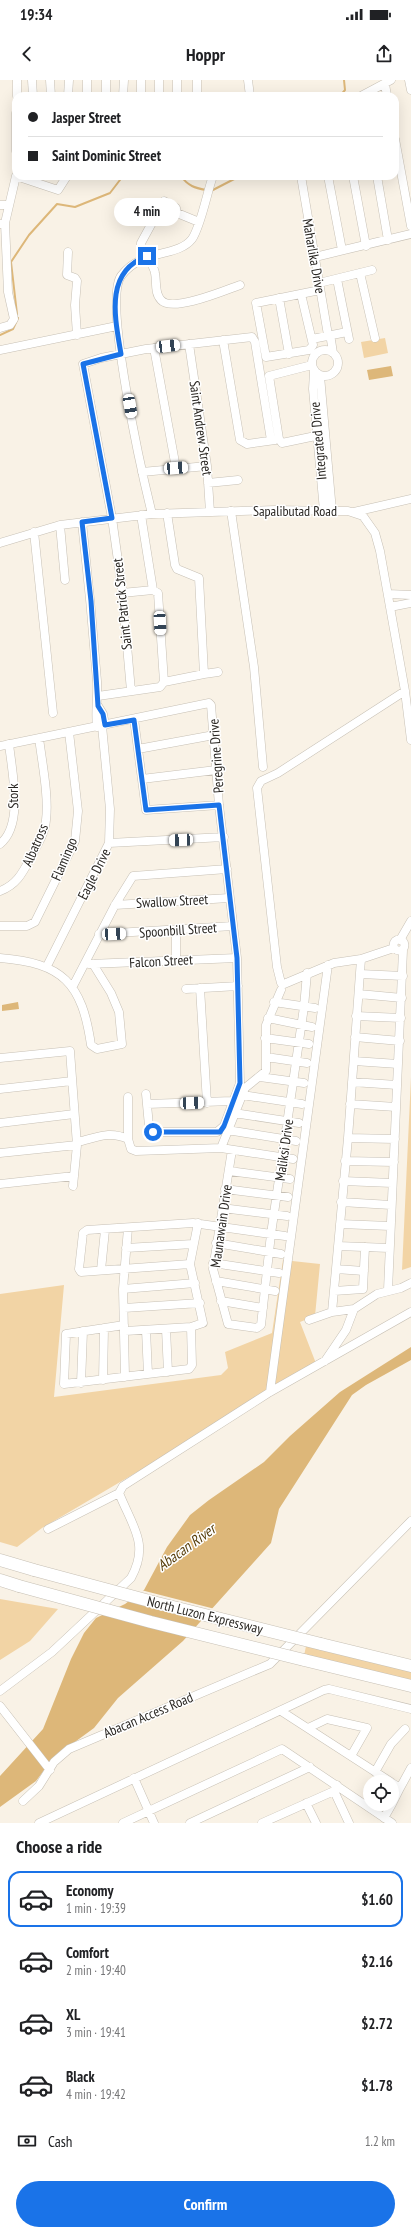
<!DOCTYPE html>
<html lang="en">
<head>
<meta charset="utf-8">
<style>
	body { margin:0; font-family:"PT Sans Narrow",sans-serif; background:#f2f2f2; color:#202124; height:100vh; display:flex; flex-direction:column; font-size:15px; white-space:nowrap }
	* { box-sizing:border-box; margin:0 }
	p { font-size:13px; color:#757577 }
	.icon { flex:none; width:22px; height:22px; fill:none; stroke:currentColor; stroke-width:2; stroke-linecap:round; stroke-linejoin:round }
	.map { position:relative; height:1743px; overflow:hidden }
	.details { display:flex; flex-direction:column; background:#fff; flex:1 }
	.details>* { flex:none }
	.guide { position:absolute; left:12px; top:12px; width:387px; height:88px; border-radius:12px; box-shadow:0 4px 16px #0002; display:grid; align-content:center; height:88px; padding:0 16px; background:#fff }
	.fabs { position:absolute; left:363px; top:1695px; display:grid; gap:8px }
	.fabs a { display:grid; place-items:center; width:36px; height:36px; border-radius:50%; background:#fff; box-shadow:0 4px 16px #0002; font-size:20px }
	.end { position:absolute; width:18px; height:18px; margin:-9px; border:5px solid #1a73e8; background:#fff; box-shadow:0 0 0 2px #fff }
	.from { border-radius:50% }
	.bubble { position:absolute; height:28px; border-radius:14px; background:#fff; box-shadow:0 4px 16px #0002; font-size:13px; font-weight:800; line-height:28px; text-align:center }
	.car { position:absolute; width:12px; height:24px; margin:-12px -6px; border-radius:5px; box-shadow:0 0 3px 1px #0007; background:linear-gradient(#fff 24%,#345 0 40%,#fff 0 76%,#345 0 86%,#fff 0) }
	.guide b { display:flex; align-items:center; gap:14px; height:38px; font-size:15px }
	.guide b+b { border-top:1px solid #e0e0e0 }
	.guide i { width:10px; height:10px; background:#202124 }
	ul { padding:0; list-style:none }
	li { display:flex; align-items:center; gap:12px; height:56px; margin:0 8px 6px; padding:0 8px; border:2px solid transparent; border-radius:12px }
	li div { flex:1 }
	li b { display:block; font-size:15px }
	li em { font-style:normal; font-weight:800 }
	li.current { border-color:#1a73e8 }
	li>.icon { width:36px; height:36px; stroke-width:1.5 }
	h2 { padding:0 16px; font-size:18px; line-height:48px }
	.pay { display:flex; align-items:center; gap:10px; height:44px; padding:0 16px; font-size:15px }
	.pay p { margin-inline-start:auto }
	.cta { display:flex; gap:8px; margin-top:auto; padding:8px 16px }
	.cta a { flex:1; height:46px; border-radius:24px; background:#1a73e8; color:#fff; font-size:16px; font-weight:800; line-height:46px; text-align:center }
	.status { display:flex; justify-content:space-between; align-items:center; height:28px; padding:0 20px; background:#fff; direction:ltr }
	.status svg { height:11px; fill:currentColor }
	header { display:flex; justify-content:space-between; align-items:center; height:52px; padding:0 16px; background:#fff; font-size:18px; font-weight:800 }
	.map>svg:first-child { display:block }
	.green { fill:#f2d4a5 }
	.water { fill:#ddb779 }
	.pier { fill:#f9f2e6 }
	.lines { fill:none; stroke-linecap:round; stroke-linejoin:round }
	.stream { stroke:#ddb779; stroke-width:2 }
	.minor-casing { stroke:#c7c0b5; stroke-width:9 }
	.highway-casing { stroke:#c7c0b5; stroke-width:13 }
	.minor { stroke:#fff; stroke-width:8 }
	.highway { stroke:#fff; stroke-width:12 }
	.highway-bridge-casing { stroke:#c7c0b5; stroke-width:13; stroke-linecap:butt }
	.highway-bridge { stroke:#fff; stroke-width:12 }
	.route { stroke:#1a73e8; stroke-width:5 }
	.labels { text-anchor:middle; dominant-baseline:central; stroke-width:3; stroke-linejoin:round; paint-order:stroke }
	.street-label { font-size:14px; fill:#292622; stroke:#fff }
	.water-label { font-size:15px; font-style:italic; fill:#573e0b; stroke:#fff }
</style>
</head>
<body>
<div class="status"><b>19:34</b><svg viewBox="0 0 49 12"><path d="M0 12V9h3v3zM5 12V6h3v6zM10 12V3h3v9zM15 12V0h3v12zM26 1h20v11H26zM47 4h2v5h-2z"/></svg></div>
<header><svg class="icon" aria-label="back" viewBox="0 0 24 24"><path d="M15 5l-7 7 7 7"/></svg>Hoppr<svg class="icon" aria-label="share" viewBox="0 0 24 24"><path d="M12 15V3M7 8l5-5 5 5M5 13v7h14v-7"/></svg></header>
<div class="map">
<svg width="411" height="1743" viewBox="0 0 411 1743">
	<rect width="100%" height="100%" fill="#f9f2e6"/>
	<path class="green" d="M385,258L388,273L364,278L361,262Z
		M411,997V1187L402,1190Z
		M283,1180L320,1184L315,1236L300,1242L317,1286L42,1448L17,1467L0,1462V1214L64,1205L54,1317L221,1295L228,1288L225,1272L272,1253Z
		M0,1519L58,1529L30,1561L0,1580Z
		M306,1566L411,1590V1602L304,1576Z"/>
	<path class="water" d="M391,286L393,296L369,300L367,290Z
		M18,922L19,929L2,931V925Z
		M411,1267V1280L366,1305L352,1315L279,1429L271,1463L183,1561L118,1618L94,1648L53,1678L36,1701L0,1727V1696L43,1649L71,1579L84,1553L96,1538L125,1524L144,1510L167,1467L190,1435L209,1420L264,1382L290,1356L340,1312Z"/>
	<path class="pier" d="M141,1510L215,1529L206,1539L128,1519Z"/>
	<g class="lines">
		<path class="stream" d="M340,16L345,10L344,0
			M181,96C188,106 195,108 206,110
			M211,111L240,96
			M17,234L11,182L29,155L57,124L75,127L110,113L123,96
			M0,255L13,249L18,238"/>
		<g class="minor-casing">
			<path id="minor" d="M32,0L33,16
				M50,0L51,16
				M87,0V16
				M248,0L250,16
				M409,0L411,10
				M385,4L387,16
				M17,16V0
				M68,16L69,0
				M106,16V0
				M123,16L124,0
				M141,16V0
				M159,16V0
				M177,16V0
				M197,16V0
				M361,16L391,0
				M16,33V71
				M395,59L411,146
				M16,96L58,110L67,96
				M301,96L328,255
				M328,96L342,170
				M353,96L366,166
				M377,96L388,160
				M164,121L176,128L177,133L199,142
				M0,125H9
				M1,144L5,143L16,96
				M68,172L67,195L75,198L77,201L75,225L77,255
				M147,176C150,182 154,187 155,193C157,202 154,213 161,220C172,233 226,210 240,205
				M315,177L411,154
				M141,179V163L153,141
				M360,193L375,258
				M337,199L349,259
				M319,203L372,190
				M301,214L313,265L309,270L266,277L256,223L320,210
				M279,218L289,274
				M0,248L10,245L14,239L8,212L5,143
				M312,259L347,252
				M223,260L240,360L247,364L275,360
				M331,260L333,273
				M189,264L207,386L210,432
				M154,268L176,388
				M312 283a13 13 0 1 1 26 0a13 13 0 1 1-26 0Z
				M0,270L117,246
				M312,285L269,296L279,359L282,363L325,354
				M314,292L313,309L324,431
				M320,296L332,431
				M142,392L207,386
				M208,403L238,400
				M231,431L254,587L263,687
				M354,432L411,419
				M152,434C143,398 103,221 121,196C142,168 177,178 192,159C201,146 207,112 213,96
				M141,435L153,510
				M82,442C88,495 93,548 97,601C98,617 95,632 97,647
				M60,445L65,500
				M34,452L53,633
				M0,463L60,445L152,434L275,430L332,431H348L363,436L375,453L380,471L405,611L411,660
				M388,514L411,515
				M390,527L411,523
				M204,594L218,592
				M164,602L204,594L199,498L177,489L175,485L167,433
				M131,611L122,509L112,438L83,284L101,278L146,269L252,257L255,262L271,360
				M98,616L160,607L164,602L158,513L153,510L122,513
				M98,626L103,634L105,645
				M134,639L146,730L219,725
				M0,666L209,623L211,625L219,725L237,878L240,1003L224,1046L217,1052H153L149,1046L146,1014
				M138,669L214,655
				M142,699L216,690
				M109,763L224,757
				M0,764C24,745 12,692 9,664
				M0,811C16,805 22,794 30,779C36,767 45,754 46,740C49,717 42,682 39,658
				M115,825L229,818
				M0,846H27L35,842L75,761L78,731L69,652
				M176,851V879
				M99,854L233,846
				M393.5 865a5.5 5.5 0 1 1 11 0a5.5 5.5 0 1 1-11 0Z
				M400,860L411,841
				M394,868L361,879L334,883L284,904L281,903L277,887L257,708L261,701L278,693L405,611
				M0,878C63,883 82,903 91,965L97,969L122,964L119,932L111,913L93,884
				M89,884L237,878
				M47,886L109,763L110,729L102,646
				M360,894L403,896
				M73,906L115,825L133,796L227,789
				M200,908L207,1023
				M186,909L238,906
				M359,914L402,918
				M274,922L315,928
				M356,936L401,938
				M268,938L312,947
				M355,957L400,961
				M265,958L309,964
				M266,977L307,983
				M0,978L70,971L77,1065L73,1106
				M354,981L398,984
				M260,997L304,1003
				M352,1002L397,1005
				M0,1009L72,1001
				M242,1015L302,1024
				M147,1024L232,1021
				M350,1024L396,1027
				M234,1033L299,1043
				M0,1043L74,1034
				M227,1050L296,1061
				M348,1058L395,1059
				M128,1059V1017
				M77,1062C96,1058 109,1050 128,1059L131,1069L136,1071L221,1068L293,1079
				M221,1068L245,1008L266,991V945L281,910
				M232,1070L213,1189L228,1244L257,1248L261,1245L271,1154L304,927L307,893
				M0,1073L77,1065
				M345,1081L394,1082
				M229,1091L290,1099
				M343,1101L392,1103
				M0,1104L74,1096
				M225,1109L288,1117
				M341,1122L391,1125
				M222,1128L287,1136
				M340,1144L390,1146
				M216,1163L281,1174
				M338,1166L389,1168
				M126,1168L193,1164
				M213,1183L279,1193
				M190,1184L81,1192L79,1189L83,1153L87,1150L193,1143L285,1156
				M336,1189L364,1191
				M101,1190L105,1150
				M216,1201L275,1211
				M123,1209L195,1203
				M388,1210L403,870
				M334,1211L363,1209L365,1167
				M221,1221L263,1228
				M124,1228L200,1223
				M332,1232L348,1058L361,879
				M309,1240L332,1232L354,1229
				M124,1245L66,1254L64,1304L189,1289L192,1285L191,1247
				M166,1249L168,1292
				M146,1250L148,1294
				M125,1251L191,1247L203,1243L190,1184L198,1143
				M325,1281L346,1250L354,1229L377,1214L401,1208L411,1203
				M125,1297L123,1209L128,1148
				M103,1300L104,1248
				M81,1303L83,1251
				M270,1312L328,885
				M48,1449L119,1413L123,1406L270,1312L411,1232
				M0,1611L52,1572L131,1498C150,1464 132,1446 119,1413
				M0,1626L50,1690
				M281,1631L391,1702
				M308,1648L327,1639L367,1648L351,1676
				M375,1692L391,1664L405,1649
				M134,1698L154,1743
				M392,1703L400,1708L392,1724
				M400,1708L411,1688
				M334,1711L349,1743
				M23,1721L39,1706L54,1682L69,1669L270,1584L411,1441
				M306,1723L316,1743
				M384,1738L392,1724
				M39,1743L324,1610L329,1609L411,1629
				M123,1743L282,1669L392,1743
				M190,1743L310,1687
				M262,1743L334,1711L337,1705"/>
		</g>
		<g class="highway-casing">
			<path id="highway" d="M0,1480L34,1490
				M0,1500L19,1506
				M321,1564L411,1586
				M304,1580L411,1606"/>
		</g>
		<use href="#minor" class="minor"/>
		<use href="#highway" class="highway"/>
		<g class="highway-bridge-casing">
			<path id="highway-bridge" d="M34,1490L157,1523L321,1564
				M19,1506L151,1542L304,1580"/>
		</g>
		<use href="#highway-bridge" class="highway-bridge"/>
	</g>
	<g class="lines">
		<path class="route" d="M147,176C104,192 115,238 121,274L83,284L112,438L82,442L91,521L98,626L103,634L105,645L134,640L146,730L219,725L237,878L240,1003L224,1046L220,1052H153"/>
	</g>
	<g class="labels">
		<g class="street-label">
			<text transform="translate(314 176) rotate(80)">Maharlika Drive</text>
			<text transform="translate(201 348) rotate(82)">Saint Andrew Street</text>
			<text transform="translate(318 361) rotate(-95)">Integrated Drive</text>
			<text x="295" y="431">Sapalibutad Road</text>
			<text transform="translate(122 524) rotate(-96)">Saint Patrick Street</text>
			<text transform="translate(216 676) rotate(-94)">Peregrine Drive</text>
			<text transform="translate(13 716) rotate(-91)">Stork</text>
			<text transform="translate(35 765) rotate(-67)">Albatross</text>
			<text transform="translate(64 779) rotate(-67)">Flamingo</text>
			<text transform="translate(94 794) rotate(-63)">Eagle Drive</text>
			<text transform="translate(172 821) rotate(-3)">Swallow Street</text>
			<text transform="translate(178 850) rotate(-4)">Spoonbill Street</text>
			<text transform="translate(161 881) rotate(-3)">Falcon Street</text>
			<text transform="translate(284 1070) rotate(-82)">Maliksi Drive</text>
			<text transform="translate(221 1146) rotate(-82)">Maunawain Drive</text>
			<text transform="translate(205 1535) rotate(14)">North Luzon Expressway</text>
			<text transform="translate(148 1635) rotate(-23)">Abacan Access Road</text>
		</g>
		<g class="water-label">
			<text transform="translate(186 1467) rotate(-36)">Abacan River</text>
		</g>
	</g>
</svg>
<div class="fabs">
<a><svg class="icon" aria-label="locate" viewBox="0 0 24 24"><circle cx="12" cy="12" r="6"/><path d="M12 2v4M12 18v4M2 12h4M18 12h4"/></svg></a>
</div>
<i class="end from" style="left:153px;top:1052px"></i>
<i class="end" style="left:147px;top:176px"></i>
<div class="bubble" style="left:114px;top:118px;width:66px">4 min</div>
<i class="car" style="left:168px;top:266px;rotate:83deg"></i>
<i class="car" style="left:130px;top:326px;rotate:170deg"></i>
<i class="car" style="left:176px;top:388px;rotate:86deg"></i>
<i class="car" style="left:160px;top:543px;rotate:177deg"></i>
<i class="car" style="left:181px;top:760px;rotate:268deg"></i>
<i class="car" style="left:114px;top:854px;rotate:87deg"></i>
<i class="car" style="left:192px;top:1023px;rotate:88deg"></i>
<div class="guide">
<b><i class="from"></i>Jasper Street</b>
<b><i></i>Saint Dominic Street</b>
</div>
</div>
<section class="details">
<h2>Choose a ride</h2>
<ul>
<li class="current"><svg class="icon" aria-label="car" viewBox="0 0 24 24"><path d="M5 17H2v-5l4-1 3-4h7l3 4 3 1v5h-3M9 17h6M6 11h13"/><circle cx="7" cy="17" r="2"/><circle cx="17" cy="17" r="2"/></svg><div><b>Economy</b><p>1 min · 19:39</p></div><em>$1.60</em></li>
<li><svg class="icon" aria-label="car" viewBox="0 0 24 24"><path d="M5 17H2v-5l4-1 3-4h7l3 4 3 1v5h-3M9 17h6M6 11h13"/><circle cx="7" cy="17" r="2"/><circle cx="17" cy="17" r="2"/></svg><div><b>Comfort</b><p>2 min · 19:40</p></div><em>$2.16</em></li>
<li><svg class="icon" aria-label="car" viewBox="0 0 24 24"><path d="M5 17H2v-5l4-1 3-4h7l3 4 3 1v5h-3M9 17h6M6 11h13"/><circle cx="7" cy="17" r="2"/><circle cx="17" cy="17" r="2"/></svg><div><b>XL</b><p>3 min · 19:41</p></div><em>$2.72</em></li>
<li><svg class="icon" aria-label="car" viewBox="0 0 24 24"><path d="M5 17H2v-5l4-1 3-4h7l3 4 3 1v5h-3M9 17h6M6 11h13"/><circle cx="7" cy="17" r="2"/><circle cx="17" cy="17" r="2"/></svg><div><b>Black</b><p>4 min · 19:42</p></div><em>$1.78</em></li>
</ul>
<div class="pay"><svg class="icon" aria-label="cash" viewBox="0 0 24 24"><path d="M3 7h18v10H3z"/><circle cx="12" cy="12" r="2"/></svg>Cash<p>1.2 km</p></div>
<div class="cta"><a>Confirm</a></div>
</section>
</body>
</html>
